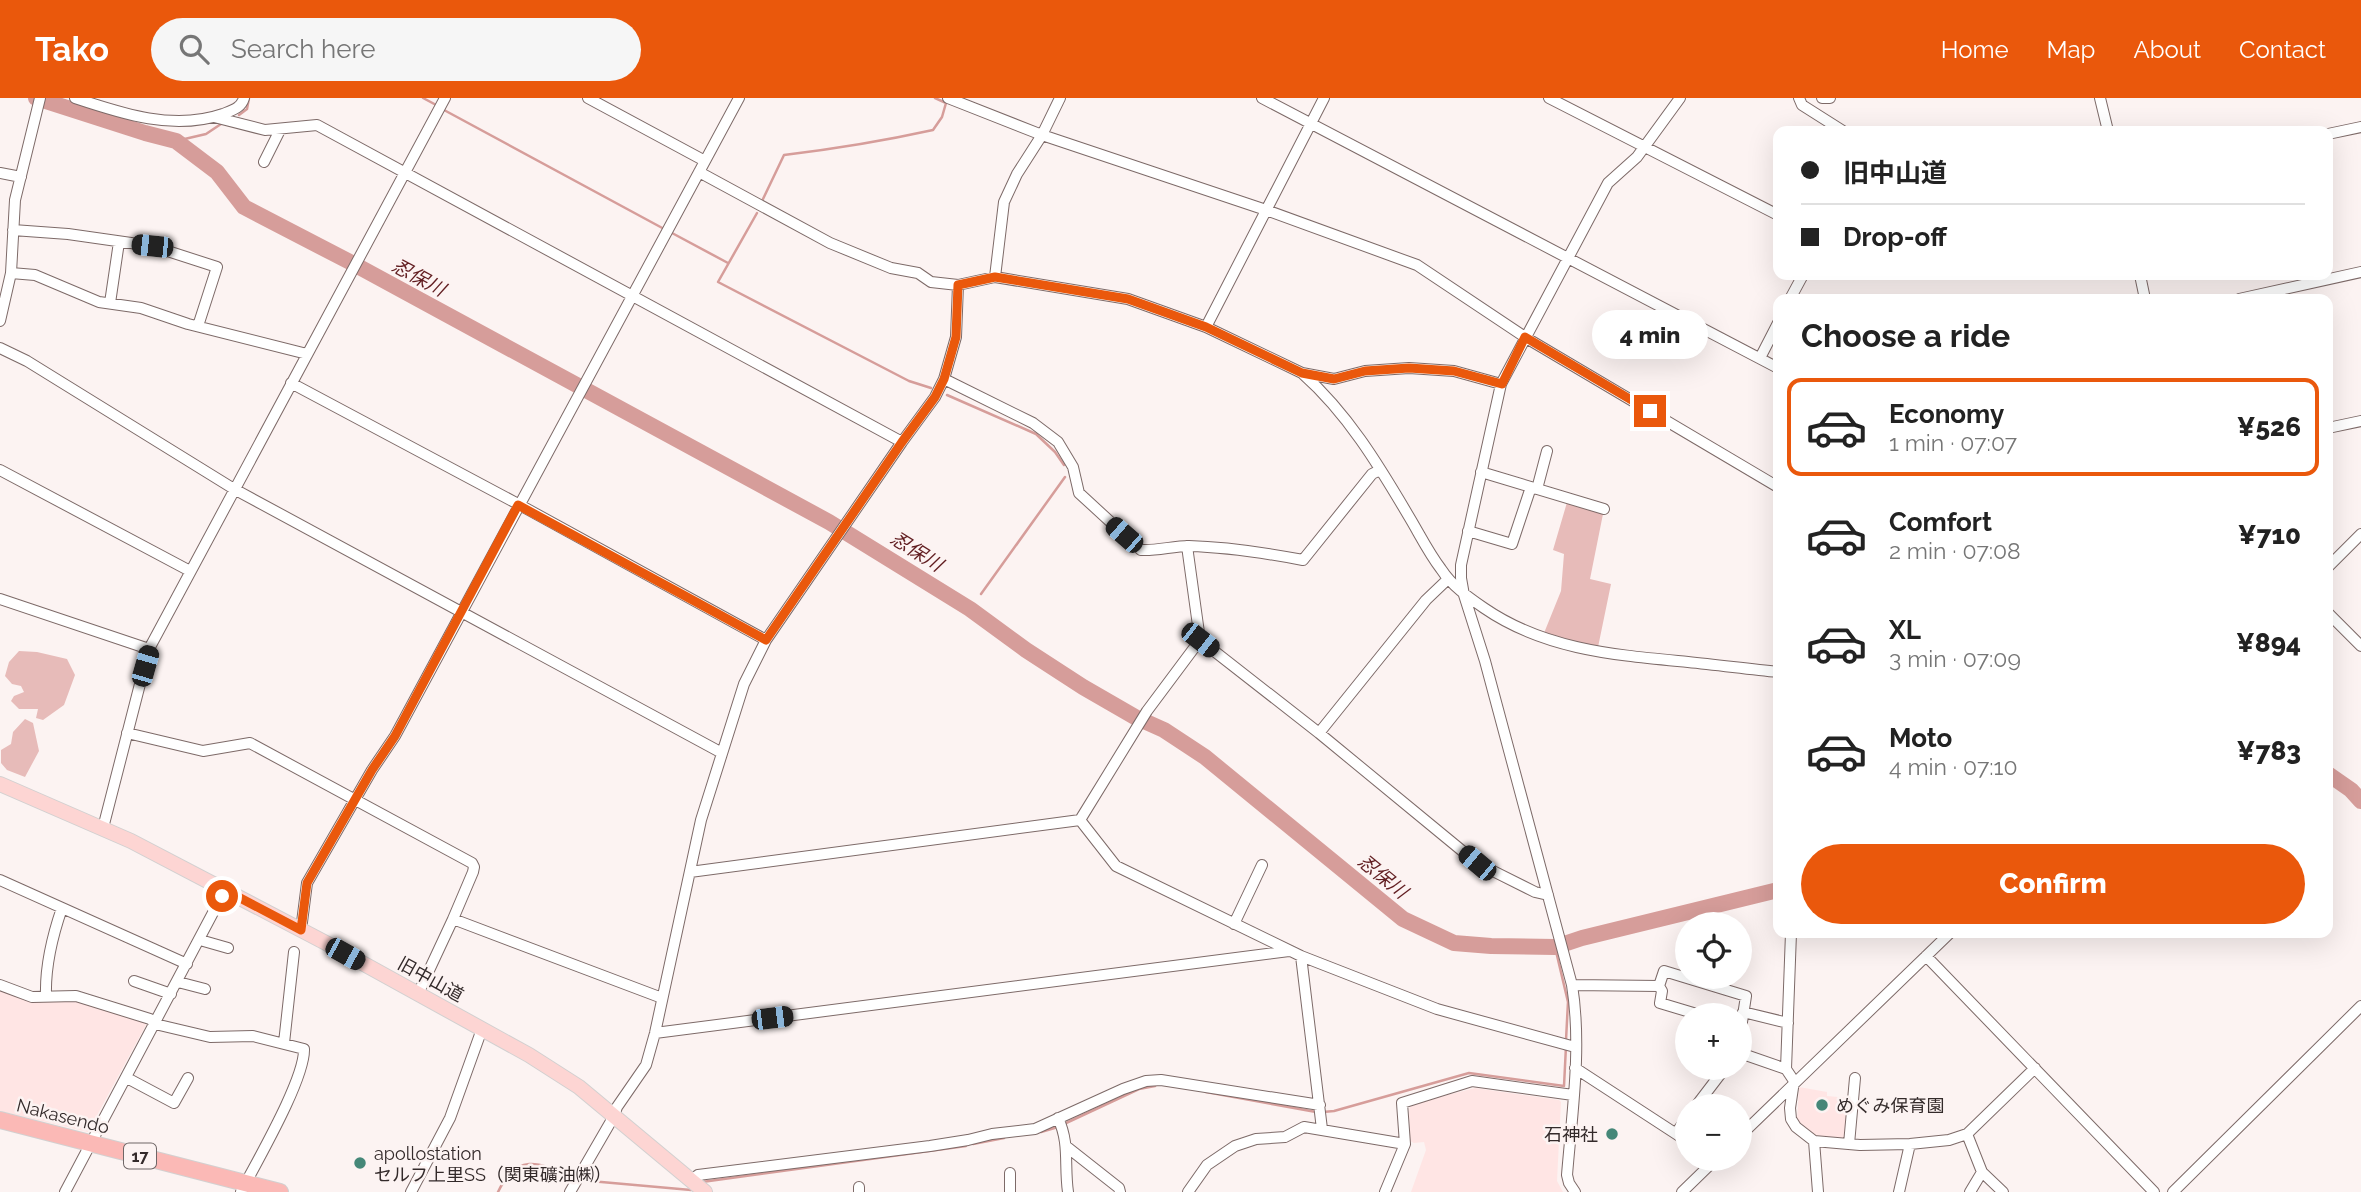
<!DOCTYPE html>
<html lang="en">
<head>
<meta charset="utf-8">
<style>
	body { margin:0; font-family:Raleway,"Noto Sans JP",sans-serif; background:#f6f6f6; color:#222; height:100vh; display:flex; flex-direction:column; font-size:26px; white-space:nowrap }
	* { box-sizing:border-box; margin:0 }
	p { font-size:23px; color:#767676 }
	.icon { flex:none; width:38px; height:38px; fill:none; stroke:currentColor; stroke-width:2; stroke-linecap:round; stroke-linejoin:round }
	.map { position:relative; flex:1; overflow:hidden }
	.sheet { position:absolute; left:1773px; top:196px; width:560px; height:644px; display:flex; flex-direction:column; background:#fff; border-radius:14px; box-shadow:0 7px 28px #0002 }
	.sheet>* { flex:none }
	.hud { position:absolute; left:1773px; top:28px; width:560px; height:154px; border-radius:14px; box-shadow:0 7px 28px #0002; display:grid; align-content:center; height:154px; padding:0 28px; background:#fff }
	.buttons { position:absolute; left:1675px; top:814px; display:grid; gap:14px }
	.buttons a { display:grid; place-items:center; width:77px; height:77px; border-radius:50%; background:#fff; box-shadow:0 7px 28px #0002; font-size:35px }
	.end { position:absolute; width:32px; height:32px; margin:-16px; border:9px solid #ea580c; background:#fff; box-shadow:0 0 0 4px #fff }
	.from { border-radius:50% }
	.bubble { position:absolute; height:49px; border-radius:24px; background:#fff; box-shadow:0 7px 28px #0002; font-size:23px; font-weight:800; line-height:49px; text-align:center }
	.car { position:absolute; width:21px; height:42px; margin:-21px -10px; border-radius:9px; box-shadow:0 0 5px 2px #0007; background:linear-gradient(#222 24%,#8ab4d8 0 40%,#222 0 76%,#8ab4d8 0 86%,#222 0) }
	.hud b { display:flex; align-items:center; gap:24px; height:66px; font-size:26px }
	.hud b+b { border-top:2px solid #e0e0e0 }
	.hud i { width:18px; height:18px; background:#222 }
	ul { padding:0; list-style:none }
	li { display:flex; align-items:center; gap:21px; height:98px; margin:0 14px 10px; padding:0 14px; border:4px solid transparent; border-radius:14px }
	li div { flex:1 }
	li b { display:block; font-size:26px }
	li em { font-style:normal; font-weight:800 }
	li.current { border-color:#ea580c }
	li>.icon { width:63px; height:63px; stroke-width:1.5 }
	h2 { padding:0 28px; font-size:32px; line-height:84px }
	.action { display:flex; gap:14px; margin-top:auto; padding:14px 28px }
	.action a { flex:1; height:80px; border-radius:42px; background:#ea580c; color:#fff; font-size:28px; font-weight:800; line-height:80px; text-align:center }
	header { display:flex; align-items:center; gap:42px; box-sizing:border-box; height:98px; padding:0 35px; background:#ea580c; color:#fff }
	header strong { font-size:33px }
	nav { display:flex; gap:38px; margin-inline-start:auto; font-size:24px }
	.search { width:490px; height:63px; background:#f6f6f6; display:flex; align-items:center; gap:18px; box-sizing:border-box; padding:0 24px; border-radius:38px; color:#767676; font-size:26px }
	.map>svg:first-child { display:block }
	.built { fill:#ffe5e4 }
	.green { fill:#e7bbb9 }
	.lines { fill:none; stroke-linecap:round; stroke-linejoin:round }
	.stream { stroke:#d69d9a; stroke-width:2.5 }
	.river { stroke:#d69d9a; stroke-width:16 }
	.minor-casing { stroke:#7d6a68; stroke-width:12 }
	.major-casing { stroke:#d2d0d0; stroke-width:16 }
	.highway-casing { stroke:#d2d0d0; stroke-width:18 }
	.minor { stroke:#fff; stroke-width:10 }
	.major { stroke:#fdd5d3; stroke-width:14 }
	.highway { stroke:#fbb9b6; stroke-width:16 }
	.route { stroke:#ea580c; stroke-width:9 }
	.poi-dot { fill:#458778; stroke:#fcf3f2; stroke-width:2.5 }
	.labels { text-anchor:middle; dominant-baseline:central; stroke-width:5; stroke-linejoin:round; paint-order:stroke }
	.shield { fill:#fcf3f2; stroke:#6f6666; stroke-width:2 }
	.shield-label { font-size:16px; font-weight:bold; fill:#332a2a }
	.street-label { font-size:18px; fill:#332a2a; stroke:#fcf3f2 }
	.poi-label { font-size:18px; fill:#332a2a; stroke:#fcf3f2; text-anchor:start }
	.water-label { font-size:19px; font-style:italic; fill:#611d20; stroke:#fcf3f2 }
</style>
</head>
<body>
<header>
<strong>Tako</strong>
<div class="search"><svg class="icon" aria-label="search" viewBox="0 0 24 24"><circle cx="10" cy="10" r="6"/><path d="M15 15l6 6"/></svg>Search here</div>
<nav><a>Home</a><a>Map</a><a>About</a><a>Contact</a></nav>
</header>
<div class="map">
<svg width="2361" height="1094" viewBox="0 0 2361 1094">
	<rect width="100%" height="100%" fill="#fcf3f2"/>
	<path class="built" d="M0,890L21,901L32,903L65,899L145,923L146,927L88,1034L0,1013Z
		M1799,989L1827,994V998L1849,1000L1847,1044L1820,1041L1797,1022Z
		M1475,990L1559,1002L1561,1004L1557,1083L1563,1094H1411L1426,1052L1424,1044L1414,1045L1410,1043L1409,1011L1412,1006Z"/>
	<path class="green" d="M1568,401L1604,411L1590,481L1611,486L1597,554L1542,540L1561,493L1564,456L1553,452Z
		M19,553L37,554L67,561L75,577L64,607L43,622L36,620L38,611H19L11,603L14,598L24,594L21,588L12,586L5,578L9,564Z
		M25,621L33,625L39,653L25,679L7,672L1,665V652L11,646L13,634Z"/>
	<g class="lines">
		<path class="stream" d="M423,0L438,8
			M444,12L666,132
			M239,17L247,11L249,0
			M176,43L206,36L221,26
			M763,101L784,57C834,51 883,43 933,32L942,19L946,5L935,0
			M757,115L718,184L909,283L931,290
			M672,135L728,165
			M947,297L1036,336L1055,354L1064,367
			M981,496L1065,379
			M970,511L972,508
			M1555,849L1568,904L1566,942
			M1206,994L1316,1014
			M1323,1014L1334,1013L1469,975L1564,988L1566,948
			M1064,1026L1139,991L1155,988
			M1041,1034L1058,1029
			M973,1046L1004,1040
			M579,1082L691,1092L694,1090
			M702,1084L966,1048
			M498,1094C518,1053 540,1065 573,1080"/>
		<path class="river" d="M36,0L145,35L176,43L217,74L244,109L350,164L829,424L970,511L1026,552L1083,589L1135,619L1164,632L1205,659L1403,821L1454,845L1491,848L1555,849L1582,840L1778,792
			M2328,676L2351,692L2361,703"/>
		<g class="minor-casing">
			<path id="minor" d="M75,0C123,16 174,33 223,16C233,12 241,10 244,0
				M588,0L705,63
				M948,0L1042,37L1266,112L1417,167L1528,241L1778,389
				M1262,0L1778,270
				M1549,0L1778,117
				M1799,0L1802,7L1843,33
				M1822,0H1830
				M2100,0L2108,33
				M214,19L265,32L317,27L902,344
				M2328,36L2361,29
				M264,64L280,32
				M699,74L830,145L891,170L918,175L931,184L958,187L995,179L1128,201L1206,229L1302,275L1334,281L1365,273L1409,270L1454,273L1501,286
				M0,75L21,79
				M13,132L68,136L152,148L217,169L198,228
				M11,175L35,177L99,204L141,210L188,226L307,256
				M2140,177L2145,201
				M995,179L1004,104L1017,76L1042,37L1060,0
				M1790,201L1803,177
				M2239,201L2361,174
				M110,205L119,144
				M0,223L11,175L15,102L40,0
				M1206,229L1324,0
				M0,250L27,263L234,391L722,655
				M1760,260L1778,225
				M1303,276C1347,315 1378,366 1408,417C1419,435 1428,454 1441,471C1452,488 1468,499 1484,510C1545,552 1616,557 1688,564C1718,567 1748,571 1778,574
				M944,281L1033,325L1058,344L1073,369L1079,395L1141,452C1157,453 1173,448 1189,448C1227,449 1266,455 1303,462L1372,376L1380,372
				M291,285L518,406L766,542
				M2328,330L2361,323
				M0,372L190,473
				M1481,374L1604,411
				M1537,391L1547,353
				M1468,433L1512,446L1531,389
				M1187,448L1200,542L1319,635L1477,765L1535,794L1548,797
				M2328,469L2361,436
				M0,501L149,551
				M2328,515L2361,548
				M127,635L203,653L250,645L472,765L474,769L473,774L453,821L662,900
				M1319,635L1426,502L1448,481
				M1080,722L1116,768L1301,858L1437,911L1575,949
				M103,730L149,551L445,0
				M690,774L1080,722L1147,613L1200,542
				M0,782L187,866
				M1234,826L1262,767
				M301,832L307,785L372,672L395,638L739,0
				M1791,835L1786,971L1794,983L1790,1010L1791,1021L1796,1029L1814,1043L1860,1047L1910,1046L1949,1042L1967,1036L2035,970
				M200,842L228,850
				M1301,858L1322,1031
				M1926,858L2154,1094
				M134,883L171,896
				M178,884L205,891
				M0,887L32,899L76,898L150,921L155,926L210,939L253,938L304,951C305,981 257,1063 241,1094
				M1572,887L1659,888L1664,873L1746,898L1740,937
				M1659,888L1662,893L1660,905L1700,917
				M418,896L453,821
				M46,898C45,867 52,839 62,810
				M1743,914L1788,925
				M655,935L1289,853
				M284,945L294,854
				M1740,955L1786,971
				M1575,970L1687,1043
				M127,980L174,1005L188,980
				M1696,1008L1725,970
				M1058,1020C1070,1046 1064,1066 1068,1094
				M1676,1035L1687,1020
				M1967,1036L1982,1074L2003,1094
				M1740,1038L1950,835
				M1814,1043L1818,1094
				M1849,1046L1855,980
				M1067,1049L1119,1090L1120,1094
				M1010,1075V1094
				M691,1082L698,1077L930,1048L968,1042L992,1036L1035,1031L1123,991L1146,983L1161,982L1320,1007
				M859,1089V1094
				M65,1094L225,792
				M411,1094L450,1020L482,931
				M570,1094L614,1018L617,1009L646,967L655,935L701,722L744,586L766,542L902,344L935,299L944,281L956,239L958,187
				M1188,1094L1207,1067L1235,1048L1256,1041L1285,1039L1304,1029L1405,1046
				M1385,1094L1405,1046L1402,1005L1472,983L1573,997
				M1575,1094L1569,1085L1567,1077C1572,1015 1582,949 1572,887L1485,563L1464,497L1461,480V467L1501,286L1608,85L1637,59L1680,0
				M1682,1094L1717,1060
				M1899,1094L1910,1046
				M1970,1094L1982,1074
				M2173,1094L2361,908"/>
		</g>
		<g class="major-casing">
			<path id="major" d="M0,686L131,743L326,845L529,957L579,989L705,1094"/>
		</g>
		<g class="highway-casing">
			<path id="highway" d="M0,1022L280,1094"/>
		</g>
		<use href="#minor" class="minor"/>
		<use href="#major" class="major"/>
		<use href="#highway" class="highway"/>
	</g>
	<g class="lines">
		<path class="route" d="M222,798L225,792L301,832L307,785L372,672L395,638L518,407L766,542L902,344L935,299L944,281L956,239L958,187L995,179L1128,201L1206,229L1302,275L1334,281L1365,273L1409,270L1454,273L1502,286L1525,239L1650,313"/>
	</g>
	<g class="poi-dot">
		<circle cx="1822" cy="1007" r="7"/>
		<circle cx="1612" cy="1036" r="7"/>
		<circle cx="360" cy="1065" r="7"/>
	</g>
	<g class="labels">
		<rect class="shield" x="124" y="1045.5" width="32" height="25" rx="5"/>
		<g class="shield-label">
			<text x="140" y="1058">17</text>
		</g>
		<g class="street-label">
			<text transform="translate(431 881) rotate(29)">旧中山道</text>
			<text transform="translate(63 1018) rotate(14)">Nakasendo</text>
		</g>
		<g class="poi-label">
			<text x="1836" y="1007">めぐみ保育園</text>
			<text x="1598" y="1036" text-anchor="end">石神社</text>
			<text x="374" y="1055">apollostation<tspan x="374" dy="21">セルフ上里SS（関東礦油㈱）</tspan></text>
		</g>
		<g class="water-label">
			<text transform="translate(419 179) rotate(28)">忍保川</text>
			<text transform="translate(917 453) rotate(32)">忍保川</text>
			<text transform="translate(1383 778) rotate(39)">忍保川</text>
		</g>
	</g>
</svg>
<div class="buttons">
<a><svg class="icon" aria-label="locate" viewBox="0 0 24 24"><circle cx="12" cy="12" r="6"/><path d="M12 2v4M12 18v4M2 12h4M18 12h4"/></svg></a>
<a>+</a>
<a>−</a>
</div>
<i class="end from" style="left:222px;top:798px"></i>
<i class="end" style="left:1650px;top:313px"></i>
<div class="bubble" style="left:1592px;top:212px;width:116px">4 min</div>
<i class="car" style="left:152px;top:148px;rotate:276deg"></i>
<i class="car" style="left:1124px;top:437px;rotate:311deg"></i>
<i class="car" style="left:1200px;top:542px;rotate:128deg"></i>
<i class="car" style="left:145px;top:568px;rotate:16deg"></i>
<i class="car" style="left:1477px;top:765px;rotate:310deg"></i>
<i class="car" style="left:345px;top:856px;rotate:119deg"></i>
<i class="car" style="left:772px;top:920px;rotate:83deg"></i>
<div class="hud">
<b><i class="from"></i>旧中山道</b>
<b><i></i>Drop-off</b>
</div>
<section class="sheet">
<h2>Choose a ride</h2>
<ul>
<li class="current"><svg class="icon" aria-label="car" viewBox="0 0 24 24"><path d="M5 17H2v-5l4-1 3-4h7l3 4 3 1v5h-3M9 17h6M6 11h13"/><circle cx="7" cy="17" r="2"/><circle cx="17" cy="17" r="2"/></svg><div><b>Economy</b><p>1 min · 07:07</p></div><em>¥526</em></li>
<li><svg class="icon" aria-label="car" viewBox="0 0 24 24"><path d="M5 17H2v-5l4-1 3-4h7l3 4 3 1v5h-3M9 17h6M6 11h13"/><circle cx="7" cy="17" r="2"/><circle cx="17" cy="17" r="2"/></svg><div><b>Comfort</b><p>2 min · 07:08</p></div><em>¥710</em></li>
<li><svg class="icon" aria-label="car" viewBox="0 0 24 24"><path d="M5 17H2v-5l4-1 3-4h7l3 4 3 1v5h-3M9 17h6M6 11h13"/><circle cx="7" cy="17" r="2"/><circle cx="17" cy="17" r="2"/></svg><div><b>XL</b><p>3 min · 07:09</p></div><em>¥894</em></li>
<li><svg class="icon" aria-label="car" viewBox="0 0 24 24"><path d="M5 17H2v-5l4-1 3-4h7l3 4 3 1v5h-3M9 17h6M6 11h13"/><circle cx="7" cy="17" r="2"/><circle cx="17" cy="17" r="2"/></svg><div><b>Moto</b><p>4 min · 07:10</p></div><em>¥783</em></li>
</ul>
<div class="action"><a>Confirm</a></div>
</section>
</div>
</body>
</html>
